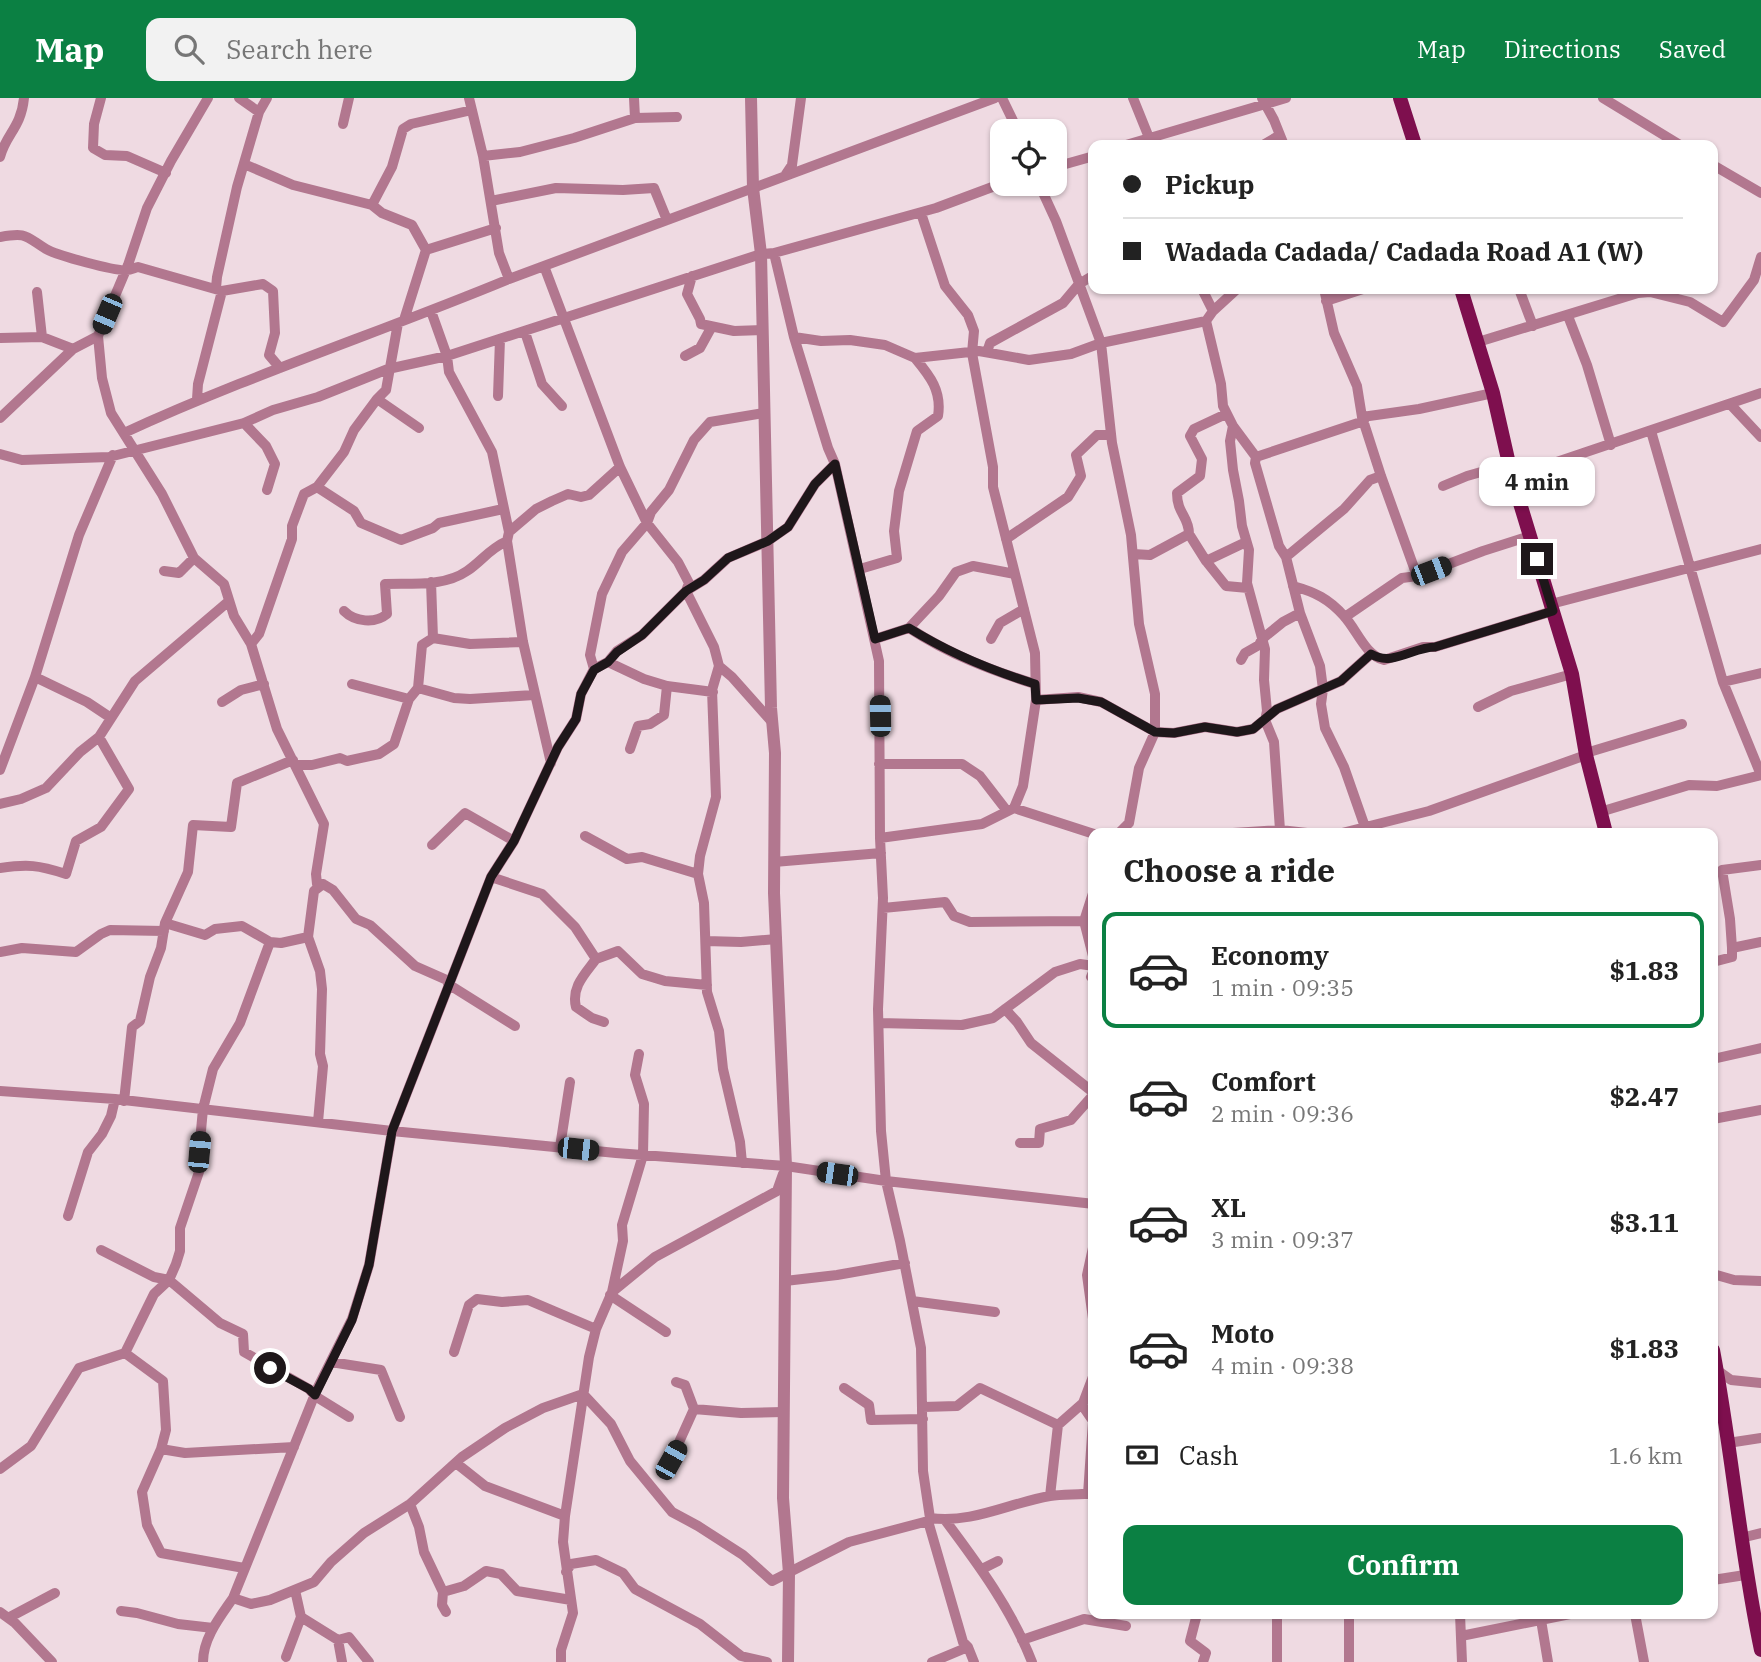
<!DOCTYPE html>
<html lang="en">
<head>
<meta charset="utf-8">
<style>
	body { margin:0; font-family:"IBM Plex Serif",serif; background:#f2f2f2; color:#222; height:100vh; display:flex; flex-direction:column; font-size:26px; white-space:nowrap }
	* { box-sizing:border-box; margin:0 }
	p { font-size:23px; color:#767676 }
	.icon { flex:none; width:38px; height:38px; fill:none; stroke:currentColor; stroke-width:2; stroke-linecap:round; stroke-linejoin:round }
	.map { position:relative; flex:1; overflow:hidden }
	.sheet { position:absolute; left:1088px; top:730px; width:630px; height:791px; display:flex; flex-direction:column; background:#fff; border-radius:14px; box-shadow:0 2px 5px #0004 }
	.sheet>* { flex:none }
	.top-card { position:absolute; left:1088px; top:42px; width:630px; height:154px; border-radius:14px; box-shadow:0 2px 5px #0004; display:grid; align-content:center; height:154px; padding:0 35px; background:#fff }
	.controls { position:absolute; left:990px; top:21px; display:grid; gap:14px }
	.controls a { display:grid; place-items:center; width:77px; height:77px; border-radius:14px; background:#fff; box-shadow:0 2px 5px #0004; font-size:35px }
	.end { position:absolute; width:32px; height:32px; margin:-16px; border:9px solid #1e171a; background:#fff; box-shadow:0 0 0 4px #fff }
	.from { border-radius:50% }
	.bubble { position:absolute; height:49px; border-radius:14px; background:#fff; box-shadow:0 2px 5px #0004; font-size:23px; font-weight:700; line-height:49px; text-align:center }
	.car { position:absolute; width:21px; height:42px; margin:-21px -10px; border-radius:9px; box-shadow:0 0 5px 2px #0007; background:linear-gradient(#222 24%,#8ab4d8 0 40%,#222 0 76%,#8ab4d8 0 86%,#222 0) }
	.top-card b { display:flex; align-items:center; gap:24px; height:66px; font-size:26px }
	.top-card b+b { border-top:2px solid #e0e0e0 }
	.top-card i { width:18px; height:18px; background:#222 }
	ul { padding:0; list-style:none }
	li { display:flex; align-items:center; gap:21px; height:116px; margin:0 14px 10px; padding:0 21px; border:4px solid transparent; border-radius:14px }
	li div { flex:1 }
	li b { display:block; font-size:26px }
	li em { font-style:normal; font-weight:700 }
	li.selected { border-color:#0b8043 }
	li>.icon { width:63px; height:63px; stroke-width:1.5 }
	h2 { padding:0 35px; font-size:32px; line-height:84px }
	.pay { display:flex; align-items:center; gap:18px; height:77px; padding:0 35px; font-size:26px }
	.pay p { margin-inline-start:auto }
	.button { display:flex; gap:14px; margin-top:auto; padding:14px 35px }
	.button a { flex:1; height:80px; border-radius:14px; background:#0b8043; color:#fff; font-size:28px; font-weight:700; line-height:80px; text-align:center }
	header { display:flex; align-items:center; gap:42px; box-sizing:border-box; height:98px; padding:0 35px; background:#0b8043; color:#fff }
	header strong { font-size:33px }
	nav { display:flex; gap:38px; margin-inline-start:auto; font-size:24px }
	.search { width:490px; height:63px; background:#f2f2f2; display:flex; align-items:center; gap:18px; box-sizing:border-box; padding:0 24px; border-radius:14px; color:#767676; font-size:26px }
	.map>svg:first-child { display:block }
	.lines { fill:none; stroke-linecap:round; stroke-linejoin:round }
	.minor { stroke:#b2778f; stroke-width:10 }
	.tertiary { stroke:#b2778f; stroke-width:12 }
	.primary { stroke:#7e0f4e; stroke-width:14 }
	.route { stroke:#1e171a; stroke-width:9 }
</style>
</head>
<body>
<header>
<strong>Map</strong>
<div class="search"><svg class="icon" aria-label="search" viewBox="0 0 24 24"><circle cx="10" cy="10" r="6"/><path d="M15 15l6 6"/></svg>Search here</div>
<nav><a>Map</a><a>Directions</a><a>Saved</a></nav>
</header>
<div class="map">
<svg width="1761" height="1564" viewBox="0 0 1761 1564">
	<rect width="100%" height="100%" fill="#efdae2"/>
	<g class="lines">
		<path class="minor" d="M101,0L94,26L93,50L105,57L127,58L166,75
			M208,0L171,63L147,110L128,167L98,238L102,280L111,315L162,396L194,460L224,486L234,518L251,546L277,631L324,726L316,776L317,786H323L333,792L356,821L370,827L415,868L449,883
			M239,0L259,14
			M469,0L483,58L499,155L509,181
			M634,0L635,20
			M1002,0L1018,33
			M1133,0L1152,47
			M1262,0L1274,22L1284,47
			M1603,0L1680,47
			M343,26L349,0
			M1126,47L1286,0
			M1263,47L1280,37
			M483,58L520,54L574,40L635,20L677,19
			M0,59C6,36 21,30 24,0
			M244,66L293,87L372,107L382,115L412,127L426,152
			M1713,67L1761,95
			M1055,69L1094,58
			M786,76L792,67L801,0
			M1039,86L1056,123L1101,245L1112,345L1131,437L1139,526L1155,596V634L1139,670L1129,725L1119,735
			M491,103L556,90L623,92L654,90L667,122
			M372,107L392,69L403,31L411,26L472,12
			M921,115L945,188L968,217L974,233L972,255L993,369V389L1035,555L1036,602L1023,688L1014,710
			M0,139C27,134 25,138 46,151C56,157 117,174 127,172C131,172 134,170 138,169L222,193L263,186L273,193L275,235L269,257L280,270
			M544,168L620,369L647,425L678,464L689,485L686,493L714,549L719,568L732,579L772,624
			M692,178L687,196L700,221L701,226L734,233L763,232
			M216,190L217,179L237,89L259,14L267,0
			M1202,191L1213,213
			M1324,191L1334,235L1357,288L1362,319L1381,378L1417,478
			M1519,191L1533,228
			M37,194L42,239
			M1326,203L1363,191
			M431,213L447,258L449,274L492,354L509,434L507,443L523,544L551,665
			M1568,218L1587,267L1611,347
			M404,222L426,152L496,130
			M1206,223L1221,286L1223,308L1233,328L1256,359L1255,365L1279,448L1286,459L1300,515L1320,568L1323,591L1321,606L1325,630L1344,669L1365,729L1370,735
			M525,234L542,286L562,308
			M794,239L821,243L850,242L885,247L915,260L979,253L1029,262L1071,256L1101,245L1206,223L1213,213L1237,191
			M0,240L42,239L73,251
			M1478,244L1638,195L1650,194L1690,204L1723,224L1754,182L1761,159
			M987,254L990,245L1063,205L1079,186L1094,177
			M685,258L700,250L711,230
			M498,298L500,241
			M197,301L198,286L222,193
			M377,301L419,330
			M1730,306L1761,339
			M1362,319L1419,311L1493,295
			M0,320L73,251L98,238
			M244,325L266,348L275,366L267,392
			M1233,328L1230,343L1233,372L1239,403L1242,428L1249,452L1247,485L1265,551L1264,582L1267,613L1265,622L1274,644L1280,732
			M1651,333L1723,584L1761,677
			M124,335C250,277 381,234 509,181L995,0
			M0,356L22,362L109,359L244,325L273,312L318,299L388,271L447,258L761,156L774,155L936,110L1003,85
			M1256,359L1364,323
			M1512,379L1761,295
			M1443,388L1467,378L1509,366
			M317,389L354,413L361,425L401,442L433,430L439,425L503,411
			M509,434L536,411L552,403L568,396L581,399L589,397L620,369
			M1189,436L1206,463
			M1006,441L1068,399L1081,378L1076,357L1097,337H1111
			M1246,444L1206,463L1226,488L1248,490
			M1133,456L1150,457L1189,436C1189,418 1177,416 1177,395L1200,378L1202,361L1190,338L1194,331L1226,316
			M1286,459L1344,411L1370,382L1381,378
			M860,471L897,460L894,433L899,393L917,333L938,318C942,293 930,278 915,260
			M164,473L179,475L194,460
			M1293,488C1315,494 1329,501 1344,518C1357,532 1365,557 1384,562L1423,549H1435L1553,513
			M1551,506L1761,451
			M344,513C355,524 375,526 387,516L385,486C411,485 444,489 467,473C482,463 489,451 507,443
			M1345,519L1402,480L1417,478L1483,453L1530,438
			M909,530L939,498L956,474L973,468L1015,476
			M433,540L470,546L523,544
			M875,541L909,530C949,556 990,572 1035,586
			M991,541L1000,525L1024,511
			M251,546L259,536L292,441V428L304,396L317,389L344,354L354,332L377,301L386,292L398,225
			M1241,562L1245,555L1259,547L1262,541L1283,524L1300,515
			M608,564L644,581L667,588L713,594
			M719,568L712,592L716,699L700,758L698,776L704,805L707,894L719,933L723,971L740,1044L742,1065
			M594,571L608,564L617,553L642,537L686,493L704,482L728,460L768,443L788,429L815,386L835,366
			M35,579L87,604L111,620
			M1723,584L1761,575
			M352,586L409,601
			M418,590L454,600L470,601L534,597
			M1036,602L1078,599L1101,604L1155,634L1174,635L1205,629L1237,634L1253,631L1277,611L1341,583L1371,556
			M222,604L241,592L264,586
			M1478,609L1511,593L1572,576
			M630,651L638,628L650,626L664,617L667,588
			M1586,655L1682,626
			M879,666H962L980,678L1007,713
			M295,667H312L340,660L347,663L379,656L394,646L409,601L418,590L422,547L433,540L431,484
			M0,672L35,579L79,437L113,357
			M0,706L21,701L46,690L80,654L99,639L135,583L229,503
			M1600,714L1689,687L1717,688L1761,677
			M1233,735L1280,732L1307,735
			M1342,735L1429,713L1586,657
			M585,738L627,761L642,759L698,776
			M880,740L982,726L1014,710L1094,736
			M432,747L465,715L514,743
			M774,764L881,755
			M0,770C28,766 38,767 66,776L76,743L101,729L129,691L99,639
			M491,779L542,796L575,829L596,861L618,853L642,876L665,883L707,887
			M883,810L945,804L954,818L970,824L1084,823L1094,792
			M1084,823L1094,862
			M165,825L205,837L215,831L242,828L270,844
			M706,843L741,844L777,841
			M1732,850L1730,821L1722,772L1761,767
			M0,854L22,850L76,854L101,836L110,832L164,833
			M596,861C585,876 571,889 576,909L592,920L604,924
			M1713,864L1732,859V850L1761,844
			M1094,872L1091,879L1094,881
			M448,886L515,928
			M1005,911L1017,924L1031,945L1094,995
			M879,925L962,927L993,920L1055,874L1080,866L1094,868
			M1713,961L1761,950
			M0,993L115,1001L392,1033L616,1055L786,1068L886,1083L1094,1106
			M124,1003L132,929L140,923L150,879L161,850L165,825L188,774L193,727L231,729L237,685L293,662
			M1713,1021L1761,1012
			M318,1024L323,968L320,956L322,891L320,873L308,839L314,793L323,786
			M1020,1045H1039L1040,1031L1071,1022L1094,996
			M560,1049L570,984
			M68,1118L88,1054L102,1036L111,1018L115,1001
			M1094,1145L1087,1177L1094,1228
			M101,1152L154,1179L169,1182L220,1225L243,1236L244,1254L309,1291L315,1298L349,1319
			M1713,1176L1734,1182L1761,1183
			M785,1183L837,1177L905,1165
			M612,1194L623,1143L622,1127L643,1057L644,1006L635,977L639,956
			M610,1197L666,1234
			M912,1203L995,1214
			M454,1254L469,1207L477,1201L502,1204L528,1202L596,1231
			M125,1255L154,1196L169,1182L176,1166L180,1153V1130L200,1071L199,1054L203,1011L213,971L240,925L270,844L281,845L308,839
			M331,1264L381,1272L400,1319
			M1717,1272L1731,1282L1761,1285
			M676,1284L685,1287L694,1311
			M844,1290L869,1307L871,1322L923,1321
			M583,1296L611,1326L630,1363L672,1414L698,1428L743,1457L772,1483L849,1444L928,1423L930,1420L923,1373L921,1250L900,1143L886,1083L881,1033L878,911L883,800L880,740L879,563L835,366L828,350L794,239L774,155
			M1082,1307L1093,1323L1088,1396
			M923,1309L957,1308L980,1290L1058,1327L1050,1398
			M1058,1327L1083,1305L1094,1276
			M1728,1345L1761,1340
			M161,1351L185,1355L294,1349
			M671,1362L694,1311L741,1315L783,1314
			M456,1365L485,1388L565,1418
			M0,1371L31,1348L79,1270L125,1255L163,1283L166,1332L161,1351L142,1394L147,1427L161,1455L244,1470
			M410,1406L419,1429L424,1454L443,1494L464,1488L486,1473L501,1476L517,1493L571,1502
			M930,1420C972,1426 1009,1405 1050,1398C1064,1396 1079,1397 1094,1395
			M945,1422C978,1466 1012,1512 1032,1564
			M928,1423L963,1544L968,1549L974,1564
			M1741,1440L1761,1435
			M982,1471L998,1463
			M566,1474L571,1466L596,1462L623,1475L635,1491L700,1526L741,1558L767,1564
			M1713,1482L1745,1477
			M295,1492L301,1519L338,1542L349,1539L369,1564
			M443,1494L442,1507L446,1514
			M233,1500L251,1506L270,1502L314,1484L331,1464L364,1435L410,1406L462,1359L505,1330L543,1310L583,1296
			M121,1513L137,1515L178,1526L213,1530
			M0,1514L15,1525L52,1564
			M1197,1516L1190,1543L1206,1555L1203,1564
			M1349,1516V1564
			M1460,1516L1462,1564
			M1540,1516L1548,1564
			M1635,1516L1644,1564
			M8,1520L55,1495
			M1461,1538L1570,1516
			M338,1542L342,1564
			M1022,1542L1084,1521L1126,1528
			M286,1559L301,1519
			M203,1564C203,1540 220,1519 233,1500L317,1291L352,1221L369,1167L392,1033L491,779L514,743L558,649L576,621L581,596L594,571L590,557L602,496L622,454L647,425L651,414L669,392L694,342L710,324L764,315
			M561,1564V1552L573,1515L563,1444L565,1418L589,1259L596,1231L612,1194L655,1159L777,1093L783,1076
			M932,1564L968,1549
			M1277,1564V1516"/>
		<path class="tertiary" d="M751,0L753,90L761,156L771,610L775,655L774,795L786,1068L783,1400L789,1475L788,1564"/>
		<path class="primary" d="M1400,0L1415,47
			M1461,191L1493,295L1512,379L1572,576L1586,657L1606,735
			M1713,1252C1732,1352 1740,1453 1761,1552"/>
	</g>
	<g class="lines">
		<path class="route" d="M270,1270L309,1291L315,1297L352,1222L369,1167L392,1033L491,779L514,743L558,649L576,621L581,596L594,572L608,564L617,554L642,537L686,493L704,482L728,460L768,443L788,429L815,386L835,366L875,541L909,530C949,555 990,572 1035,586L1036,602L1078,600L1101,604L1155,634L1174,635L1205,629L1237,634L1253,631L1277,611L1341,583L1371,556C1392,569 1413,549 1435,549L1553,513L1537,461"/>
	</g>
</svg>
<div class="controls">
<a><svg class="icon" aria-label="locate" viewBox="0 0 24 24"><circle cx="12" cy="12" r="6"/><path d="M12 2v4M12 18v4M2 12h4M18 12h4"/></svg></a>
</div>
<i class="end from" style="left:270px;top:1270px"></i>
<i class="end" style="left:1537px;top:461px"></i>
<div class="bubble" style="left:1479px;top:359px;width:116px">4 min</div>
<i class="car" style="left:107px;top:216px;rotate:203deg"></i>
<i class="car" style="left:1431px;top:473px;rotate:69deg"></i>
<i class="car" style="left:880px;top:618px;rotate:359deg"></i>
<i class="car" style="left:578px;top:1051px;rotate:96deg"></i>
<i class="car" style="left:199px;top:1054px;rotate:5deg"></i>
<i class="car" style="left:837px;top:1076px;rotate:278deg"></i>
<i class="car" style="left:671px;top:1362px;rotate:29deg"></i>
<div class="top-card">
<b><i class="from"></i>Pickup</b>
<b><i></i>Wadada Cadada/ Cadada Road A1 (W)</b>
</div>
<section class="sheet">
<h2>Choose a ride</h2>
<ul>
<li class="selected"><svg class="icon" aria-label="car" viewBox="0 0 24 24"><path d="M5 17H2v-5l4-1 3-4h7l3 4 3 1v5h-3M9 17h6M6 11h13"/><circle cx="7" cy="17" r="2"/><circle cx="17" cy="17" r="2"/></svg><div><b>Economy</b><p>1 min · 09:35</p></div><em>$1.83</em></li>
<li><svg class="icon" aria-label="car" viewBox="0 0 24 24"><path d="M5 17H2v-5l4-1 3-4h7l3 4 3 1v5h-3M9 17h6M6 11h13"/><circle cx="7" cy="17" r="2"/><circle cx="17" cy="17" r="2"/></svg><div><b>Comfort</b><p>2 min · 09:36</p></div><em>$2.47</em></li>
<li><svg class="icon" aria-label="car" viewBox="0 0 24 24"><path d="M5 17H2v-5l4-1 3-4h7l3 4 3 1v5h-3M9 17h6M6 11h13"/><circle cx="7" cy="17" r="2"/><circle cx="17" cy="17" r="2"/></svg><div><b>XL</b><p>3 min · 09:37</p></div><em>$3.11</em></li>
<li><svg class="icon" aria-label="car" viewBox="0 0 24 24"><path d="M5 17H2v-5l4-1 3-4h7l3 4 3 1v5h-3M9 17h6M6 11h13"/><circle cx="7" cy="17" r="2"/><circle cx="17" cy="17" r="2"/></svg><div><b>Moto</b><p>4 min · 09:38</p></div><em>$1.83</em></li>
</ul>
<div class="pay"><svg class="icon" aria-label="cash" viewBox="0 0 24 24"><path d="M3 7h18v10H3z"/><circle cx="12" cy="12" r="2"/></svg>Cash<p>1.6 km</p></div>
<div class="button"><a>Confirm</a></div>
</section>
</div>
</body>
</html>
